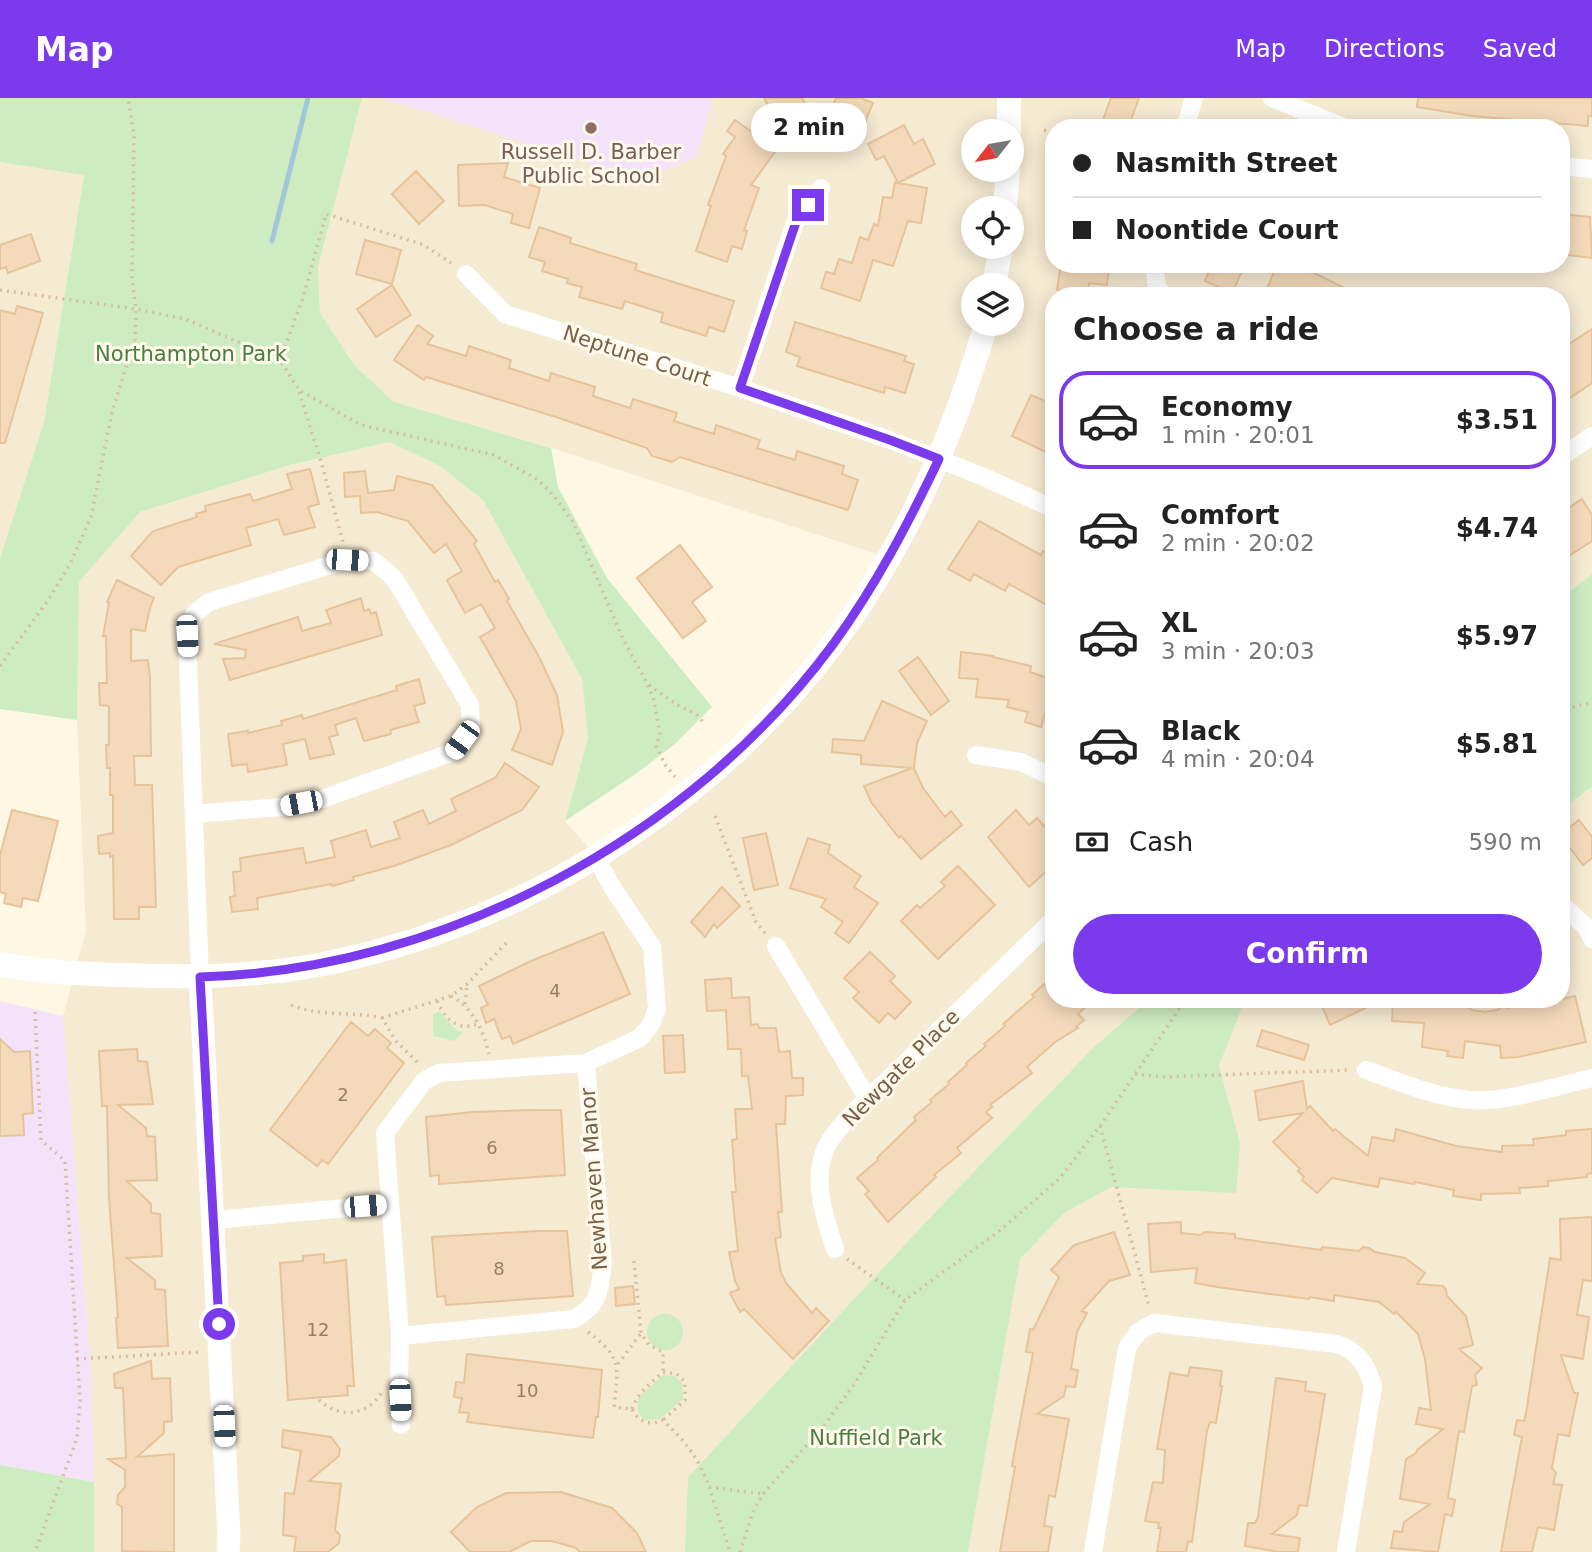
<!DOCTYPE html>
<html lang="en">
<head>
<meta charset="utf-8">
<style>
	body { margin:0; font-family:"DejaVu Sans",sans-serif; background:#f2f2f2; color:#222; height:100vh; display:flex; flex-direction:column; font-size:26px; white-space:nowrap }
	* { box-sizing:border-box; margin:0 }
	p { font-size:23px; color:#767676 }
	.icon { flex:none; width:38px; height:38px; fill:none; stroke:currentColor; stroke-width:2; stroke-linecap:round; stroke-linejoin:round }
	.map { position:relative; flex:1; overflow:hidden }
	.drawer { position:absolute; left:1045px; top:189px; width:525px; height:721px; display:flex; flex-direction:column; background:#fff; border-radius:28px; box-shadow:0 4px 18px #0003 }
	.drawer>* { flex:none }
	.banner { position:absolute; left:1045px; top:21px; width:525px; height:154px; border-radius:28px; box-shadow:0 4px 18px #0003; display:grid; align-content:center; height:154px; padding:0 28px; background:#fff }
	.needle { width:46px; rotate:239deg }
	.buttons { position:absolute; left:961px; top:21px; display:grid; gap:14px }
	.buttons a { display:grid; place-items:center; width:63px; height:63px; border-radius:50%; background:#fff; box-shadow:0 4px 18px #0003; font-size:35px }
	.end { position:absolute; width:32px; height:32px; margin:-16px; border:9px solid #7c3aed; background:#fff; box-shadow:0 0 0 4px #fff }
	.from { border-radius:50% }
	.bubble { position:absolute; height:49px; border-radius:24px; background:#fff; box-shadow:0 4px 18px #0003; font-size:23px; font-weight:600; line-height:49px; text-align:center }
	.car { position:absolute; width:21px; height:42px; margin:-21px -10px; border-radius:9px; box-shadow:0 0 5px 2px #0007; background:linear-gradient(#fff 24%,#345 0 40%,#fff 0 76%,#345 0 86%,#fff 0) }
	.banner b { display:flex; align-items:center; gap:24px; height:66px; font-size:26px }
	.banner b+b { border-top:2px solid #e0e0e0 }
	.banner i { width:18px; height:18px; background:#222 }
	ul { padding:0; list-style:none }
	li { display:flex; align-items:center; gap:21px; height:98px; margin:0 14px 10px; padding:0 14px; border:4px solid transparent; border-radius:28px }
	li div { flex:1 }
	li b { display:block; font-size:26px }
	li em { font-style:normal; font-weight:600 }
	li.current { border-color:#7c3aed }
	li>.icon { width:63px; height:63px; stroke-width:1.5 }
	h2 { padding:0 28px; font-size:32px; line-height:84px }
	.pay { display:flex; align-items:center; gap:18px; height:77px; padding:0 28px; font-size:26px }
	.pay p { margin-inline-start:auto }
	.button { display:flex; gap:14px; margin-top:auto; padding:14px 28px }
	.button a { flex:1; height:80px; border-radius:42px; background:#7c3aed; color:#fff; font-size:28px; font-weight:600; line-height:80px; text-align:center }
	header { display:flex; align-items:center; gap:42px; box-sizing:border-box; height:98px; padding:0 35px; background:#7c3aed; color:#fff }
	header strong { font-size:33px }
	nav { display:flex; gap:38px; margin-inline-start:auto; font-size:24px }
	.map>svg:first-child { display:block }
	.residential { fill:#f5ead2; fill-rule:evenodd }
	.education { fill:#f4e1fa }
	.green { fill:#cdecc2 }
	.lines { fill:none; stroke-linecap:round; stroke-linejoin:round }
	.stream { stroke:#9ec7da; stroke-width:5 }
	.building { fill:#f4dabb; stroke:#e7c39a; stroke-width:2 }
	.path { stroke:#d9be9e; stroke-width:3.5; stroke-dasharray:2 5; stroke-linecap:butt }
	.minor { stroke:#fff; stroke-width:18 }
	.tertiary { stroke:#fff; stroke-width:23 }
	.secondary { stroke:#fff; stroke-width:24 }
	.route { stroke:#7c3aed; stroke-width:9 }
	.education-dot { fill:#8d6e63; stroke:#fffaec; stroke-width:2.5 }
	.labels { text-anchor:middle; dominant-baseline:central; stroke-width:6; stroke-linejoin:round; paint-order:stroke }
	.number-label { font-size:18px; fill:#967e65 }
	.education-label { font-size:21px; fill:#785e54; stroke:#fffaec }
	.park-label { font-size:21px; fill:#497e40; stroke:#fffaec }
	.street-label { font-size:21px; fill:#776048; stroke:#fffaec }
</style>
</head>
<body>
<header>
<strong>Map</strong>
<nav><a>Map</a><a>Directions</a><a>Saved</a></nav>
</header>
<div class="map">
<svg width="1592" height="1454" viewBox="0 0 1592 1454">
	<rect width="100%" height="100%" fill="#fdf7e4"/>
	<path class="residential" d="M362,0H384L641,82L696,59L713,0H1592V476L1561,500V198H1054V901H1149L1093,950L941,1108L688,1379L685,1454H94L90,1265L63,918L86,833L77,622L79,484L140,414L290,367L391,344L440,368L483,402L582,581L588,641L565,723L596,758L731,657L889,460L552,350L394,304L355,268L320,215L318,169ZM1054,30H1561V166H1054ZM973,33H1012V72H973ZM973,110H1012V149H973ZM973,187H1012V226H973Z
		M0,64L84,76L44,324L0,460Z
		M1592,689V1454H968L1020,1161L1064,1115L1111,1089L1126,1088L1240,1045L1219,968L1243,907L1249,901H1561V711Z"/>
	<path class="education" d="M384,0H713L696,59L641,82Z
		M0,903L63,918L90,1265L94,1384L0,1367Z"/>
	<path class="green" d="M0,0H362L318,169L320,215L355,268L394,304L551,350L558,389L607,480L712,609L675,646L637,675L565,723L588,641L582,581L483,402L440,368L390,344L290,367L140,414L79,484L77,622L0,611V460L44,324L84,77L0,64Z
		M1592,476V689L1561,711V500Z
		M1149,901H1249L1243,907L1219,968L1240,1045L1236,1095L1111,1089L1064,1115L1020,1161L968,1454H685L688,1379L941,1108L1093,950Z
		M439,913L454,930L463,934L454,943L433,938V917Z
		M647 1234a18 18 0 1 1 36 0a18 18 0 1 1-36 0Z
		M663,1277L674,1278L682,1285L683,1301L659,1321L645,1322L638,1315V1300Z
		M0,1367L94,1384V1454H0Z"/>
	<g class="lines">
		<path class="stream" d="M272,143L308,0"/>
	</g>
	<path class="building" d="M764,0H802L812,18L799,25L803,33L787,42Z
		M836,0H861L873,5L859,39L844,33L846,27L829,19Z
		M1111,0H1139L1128,30H1100Z
		M1418,0H1592V18H1588V28L1472,18L1417,9Z
		M735,22L777,51L751,87L759,90L744,132L747,133L742,151L732,148L727,164L696,153L711,108L708,107L726,58L723,56L735,39L727,33Z
		M904,27L914,46L923,41L935,66L898,85L927,90L921,125L908,123L893,168L873,162L860,203L821,190L826,174L834,176L839,161L852,165L860,139L868,142L874,126L878,128L883,99L892,100L895,84L898,85L884,58L876,62L868,46Z
		M508,65L504,79L540,90L529,130L511,125L513,116L485,107L459,108L458,67Z
		M416,73L444,103L419,126L392,96Z
		M1561,116L1590,119L1592,160L1561,156Z
		M539,129L571,140L570,145L637,166L635,172L734,203L724,234L709,229L706,238L661,224L663,215L625,203L622,211L579,199L582,189L567,185L568,181L542,173L545,164L529,159Z
		M31,136L40,163L8,175L6,169L0,171V147Z
		M365,142L401,152L392,186L356,176Z
		M1061,166L1109,170L1107,187L1089,185L1088,196L1057,192Z
		M1212,166H1233L1243,171L1232,195L1205,183Z
		M1277,166H1309L1306,171L1361,198H1264Z
		M392,187L411,217L376,239L357,211Z
		M17,208L43,215L5,345H0V212L15,216Z
		M795,224L906,258L904,263L914,266L905,295L885,289L884,295L797,268L800,259L786,254Z
		M418,227L433,238L427,246L466,258L469,248L511,262L509,270L549,283L551,275L595,289L593,298L630,310L633,301L677,315L674,323L714,336L716,327L760,342L757,350L795,362L797,353L844,368L842,376L858,382L848,412L680,359L672,364L652,358L647,350L556,319L426,279L424,282L394,262Z
		M1592,231V285L1561,306V251Z
		M1031,297L1054,307V358L1012,338Z
		M310,371L319,406L308,409L315,429L284,437L278,421L246,430L251,447L178,469L161,487L131,458L153,433L197,419L196,416L206,413L205,408L250,396L253,403L292,391L287,376Z
		M365,373L368,395L394,392L397,378L432,387L477,443L474,446L495,484L498,482L509,501L507,503L538,557L557,597L563,634L552,667L512,652L521,631L516,603L480,539L495,530L481,506L465,515L447,482L462,473L446,446L434,455L408,423L377,414L361,415L360,398L345,399L344,375Z
		M1582,401L1592,417V443L1561,463V415Z
		M979,423L1041,457L1043,453L1054,459V470L1046,484L1054,488V511L1009,486L1005,493L974,476L970,483L948,471Z
		M680,447L712,489L692,504L706,523L683,540L637,480Z
		M117,482L154,500L150,510L145,533L131,531V563L148,562L150,579L151,658H134L135,687H152L156,809H139V821H114L113,758L110,759V755L99,756L98,738L113,735V697H110V670H107L106,647H109V608L100,607L99,585H107L106,538H103L109,505L107,504Z
		M361,500L364,513L369,511L371,516L376,514L382,537L230,582L223,561L245,560L246,552L214,546L298,519L302,533L331,525L326,512Z
		M961,554L993,558V559L1031,568L1030,574L1054,582V615L1046,612L1041,629L1025,624L1028,614L1007,609L1009,602L976,599L978,581L959,580Z
		M918,559L949,603L931,617L899,573Z
		M419,581L425,605L414,608L419,624L390,632L391,636L364,643L356,620L335,627L338,637L329,639L334,656L310,661L305,641L283,646L287,667L248,674L247,666L232,668L228,636L248,633V635L282,627L281,623L302,617L303,621L397,592L396,588Z
		M882,603L927,623L917,645L914,670L923,690L945,719L951,713L962,727L921,761L901,738L899,740L871,704L864,688L912,670L861,666V657L832,654L833,641L864,643Z
		M505,665L539,689L522,712L451,747L394,768L353,779L354,782L332,788L331,786L257,800L258,811L232,814L230,799L235,798L233,774L241,773L240,760L303,750L306,765L335,759L331,743L366,732L371,749L400,740L394,724L423,712L429,726L456,713L451,701L495,680Z
		M12,712L58,723L38,803L23,800L21,809L4,805L6,796L0,794V757Z
		M1016,712L1029,727L1037,720L1054,739V766L1029,789L988,739Z
		M1579,722L1592,739V760L1583,767L1561,738L1562,735Z
		M766,735L778,787L754,792L743,740Z
		M808,740L830,747L828,755L861,778L854,789L878,805L849,845L835,835L843,824L821,809L826,801L790,790Z
		M958,768L995,807L938,861L901,823L917,807L920,810L945,788L941,784Z
		M722,789L740,808L717,830L714,826L705,839L691,824Z
		M603,834L630,896L513,946L510,938L502,941L494,921L486,925L481,910L488,907L479,888L531,863Z
		M870,854L895,878L890,883L911,904L895,921L888,915L879,925L853,900L859,894L844,880Z
		M731,880L732,900L749,899L751,927L758,926L759,930H776L779,954L790,953L792,980H803V997L786,998L785,1026H776L782,1114H778L781,1139L775,1140L781,1175L786,1185L812,1215L816,1210L829,1223L793,1261L744,1211L740,1214L730,1195L739,1191L735,1183L729,1154L738,1153L732,1094H736L732,1042L737,1041L735,1011H752L748,978H742L741,951H728L726,912L707,913L705,882Z
		M1044,886L1054,896V901H1094L1078,916L1084,922L1076,929L1078,930L1055,944L1027,969L1032,975L990,1007L992,1009L986,1014L992,1020L957,1050L961,1055L934,1077L936,1079L888,1124L865,1096L869,1093L857,1080L878,1062L877,1060L916,1022L914,1019L932,1004L930,1002L949,986L948,984L967,967L966,965L986,948L984,946L1005,928L1003,926L1034,899L1032,897Z
		M1575,898L1586,944L1518,959L1501,960L1500,948L1465,943L1463,960L1447,958L1448,953L1422,949L1424,925L1392,923L1393,901H1447V906L1466,908L1472,912L1485,914L1497,912L1503,908L1508,910L1543,901H1546L1547,905Z
		M1319,901H1384L1330,927Z
		M351,924L368,938L375,931L391,945L387,950L404,965L328,1066L322,1062L317,1068L270,1032Z
		M1262,932L1309,947L1304,962L1257,948Z
		M683,937L685,974L665,975L663,938Z
		M0,941L14,954L30,953L33,1015L23,1016L24,1037L0,1038Z
		M137,951L138,963L147,964L153,1006L118,1007L146,1030L147,1038L155,1039L157,1082L127,1083L151,1106V1115L160,1116L162,1158L127,1160L155,1182V1191L165,1192L168,1248L118,1250L116,1220H118L109,1100L107,1008H102L99,953Z
		M1303,983L1307,1011L1310,1008L1333,1033L1335,1031L1368,1058L1372,1039L1394,1043L1396,1031L1456,1048L1502,1054V1048L1534,1047L1533,1041L1566,1037V1033L1592,1031V1075L1587,1076V1079L1548,1083V1088L1519,1090L1520,1095L1481,1096V1102L1453,1098L1454,1092L1415,1084L1414,1086L1380,1080L1378,1089L1332,1080L1317,1095L1302,1082L1304,1079L1298,1073L1300,1071L1273,1044L1303,1015L1259,1022L1255,993Z
		M535,1012H561L565,1077L439,1086V1077L430,1078L426,1019L473,1014Z
		M1592,1119V1183L1583,1182L1577,1217L1589,1219L1583,1261L1561,1257L1574,1295H1578L1569,1338L1558,1336L1552,1370L1556,1375L1553,1386L1562,1387L1554,1432L1538,1429L1532,1454H1501L1522,1339L1514,1337L1517,1322L1524,1323L1526,1315L1550,1160L1561,1162L1560,1121Z
		M1181,1124V1135L1200,1137L1205,1134L1235,1136V1140L1321,1152L1322,1149L1359,1153L1363,1149L1369,1150L1375,1154L1405,1160L1425,1175L1417,1186L1443,1188L1446,1192L1447,1198L1466,1218L1473,1247L1459,1251L1482,1270L1475,1277L1477,1287L1472,1288L1464,1334L1459,1333L1448,1400L1455,1402L1452,1418L1445,1416L1438,1454L1391,1450L1394,1433L1402,1434L1404,1424L1430,1406L1400,1401L1406,1361L1416,1355L1417,1352L1443,1331L1416,1326L1419,1310L1431,1312L1425,1261L1418,1236L1396,1214L1394,1216L1379,1204L1334,1197V1203L1310,1199L1309,1201L1217,1189L1195,1185L1197,1170L1151,1174L1148,1126Z
		M537,1133H567L573,1198L446,1207L445,1198L437,1199L432,1139Z
		M1114,1134L1130,1177L1109,1183L1082,1213L1087,1215L1077,1234L1071,1271L1078,1272L1075,1289L1066,1288L1064,1298L1037,1316L1069,1321L1055,1399L1049,1397L1044,1428L1052,1429L1048,1454H1000L1015,1369L1012,1368L1017,1340L1033,1255L1026,1254L1030,1231L1033,1232L1059,1179L1051,1172L1074,1147Z
		M324,1156V1165L346,1162L354,1288H347L348,1297L288,1302L280,1165L303,1163V1158Z
		M633,1188L635,1206L616,1208L615,1190Z
		M467,1256L602,1272L598,1319H596L593,1340L467,1324L469,1315L459,1314L462,1300L454,1299L456,1284L464,1285Z
		M151,1263L152,1281L170,1280L172,1323L164,1324V1335L137,1359L174,1356V1454L122,1453V1409L117,1406L118,1397L125,1389V1372L108,1361L126,1360L123,1290H115L114,1276Z
		M1190,1269L1222,1273L1220,1288H1222L1216,1325L1210,1324L1207,1333L1192,1444L1188,1443L1186,1454H1157L1161,1430H1158L1159,1425L1145,1423L1153,1384L1163,1385L1165,1352L1157,1351L1170,1275L1188,1278Z
		M1276,1280L1306,1284L1305,1293L1325,1296L1307,1408L1299,1407L1297,1417L1272,1436L1300,1440L1298,1454H1279L1245,1448L1248,1425H1255L1258,1419Z
		M283,1332L331,1339L340,1351L339,1358L309,1383L341,1386L335,1432L340,1437L339,1445L328,1454H294L296,1439L283,1437L285,1395L294,1396L301,1353L282,1349Z
		M561,1394L612,1410L637,1435L646,1454H580L576,1450L552,1443H531L509,1454H470L451,1434L477,1409L506,1395Z"/>
	<g class="lines">
		<path class="path" d="M1044,32L1054,35
			M0,192L136,211L185,221L280,262L299,292L361,327L494,357L538,382L554,398L573,424L623,541L647,585L654,602L658,626L660,637L656,648L666,668L675,679
			M280,262L303,200L326,116L424,147L451,165
			M299,294L320,360L343,444
			M0,568L49,501L70,466L91,419L112,314L135,241L136,211L132,181L134,36L128,0
			M649,587L677,607L696,616L704,625
			M1561,617L1576,608L1592,605
			M715,718L756,824L765,835
			M451,898C472,909 484,933 489,956
			M437,903C446,922 457,933 478,926
			M465,906L467,887
			M291,907C319,919 352,913 382,920L396,943L420,967
			M35,914L41,1042L65,1063L80,1302L77,1340L35,1454
			M382,920L451,898L467,886L509,842
			M1135,976L1162,979L1350,972
			M1100,1028L1149,1208
			M847,1161L905,1202
			M634,1163L641,1235L649,1247L663,1254V1274
			M588,1234C623,1260 618,1269 614,1309L632,1311C638,1324 650,1328 663,1322C686,1345 698,1358 709,1389L763,1396
			M77,1261L201,1254
			M618,1266L641,1235
			M319,1302C340,1322 368,1317 382,1294
			M632,1311C638,1294 650,1286 663,1274L677,1276L685,1284V1302L663,1322
			M709,1389L730,1454
			M740,1454L753,1414L763,1396L822,1330L855,1285L905,1202L998,1134L1059,1081L1100,1028L1186,901"/>
		<path class="minor" d="M1272,0L1346,30
			M1185,30L1194,0
			M1561,68L1592,71
			M1154,166L1157,189L1164,198
			M466,176L505,216L740,290L890,342L984,379L1054,411
			M740,290L795,124L821,90
			M1561,359L1592,338
			M976,657L1021,664L1054,680
			M195,716L281,709L322,701L453,654L471,630L470,607L394,480L374,463L347,462L209,504L194,516L187,538L200,879
			M1561,806L1587,830L1592,841
			M776,848L868,1001
			M1366,972C1400,984 1434,999 1470,1002C1505,1005 1557,988 1592,980
			M214,1122L390,1106
			M835,1151C825,1121 812,1084 825,1052C835,1028 877,992 897,973C949,923 1001,872 1054,821
			M400,1238L574,1221C600,1207 599,1193 603,1166L586,965
			M401,1327L399,1278L400,1238L385,1035L424,983L439,975L586,965L640,940L651,926L657,911L652,849L612,789L595,758
			M1093,1454L1127,1250L1138,1234L1154,1225L1337,1246C1358,1253 1367,1267 1373,1288L1346,1454"/>
		<path class="tertiary" d="M200,879L229,1438L228,1454"/>
		<path class="secondary" d="M1009,0V33
			M1005,110L1008,72
			M994,187L1001,149
			M0,866C40,874 82,876 123,877C188,880 253,879 318,867C518,829 709,710 832,547C904,451 953,340 986,226"/>
	</g>
	<g class="lines">
		<path class="route" d="M219,1226L200,879C442,872 690,741 834,545C876,487 908,426 939,361L890,342L740,290L796,124L808,107"/>
	</g>
	<circle class="education-dot" cx="591" cy="30" r="7"/>
	<g class="labels">
		<g class="number-label">
			<text x="555" y="892">4</text>
			<text x="343" y="996">2</text>
			<text x="492" y="1049">6</text>
			<text x="499" y="1170">8</text>
			<text x="318" y="1231">12</text>
			<text x="527" y="1292">10</text>
		</g>
		<g class="education-label">
			<text x="591" y="54">Russell D. Barber<tspan x="591" dy="24">Public School</tspan></text>
		</g>
		<g class="park-label">
			<text x="191" y="256">Northampton Park</text>
			<text x="876" y="1340">Nuffield Park</text>
		</g>
		<g class="street-label">
			<text transform="translate(637 258) rotate(18)">Neptune Court</text>
			<text transform="translate(901 970) rotate(-45)">Newgate Place</text>
			<text transform="translate(594 1081) rotate(-94)">Newhaven Manor</text>
		</g>
	</g>
</svg>
<div class="buttons">
<a><svg class="needle" viewBox="-14 -14 28 28"><path d="M0-13l5 13h-10z" fill="#e53935"/><path d="M0 13l5-13h-10z" fill="#767676"/></svg></a>
<a><svg class="icon" aria-label="locate" viewBox="0 0 24 24"><circle cx="12" cy="12" r="6"/><path d="M12 2v4M12 18v4M2 12h4M18 12h4"/></svg></a>
<a><svg class="icon" aria-label="layers" viewBox="0 0 24 24"><path d="M12 4l9 5-9 5-9-5zM3 14l9 5 9-5"/></svg></a>
</div>
<i class="end from" style="left:219px;top:1226px"></i>
<i class="end" style="left:808px;top:107px"></i>
<div class="bubble" style="left:751px;top:5px;width:116px">2 min</div>
<i class="car" style="left:347px;top:462px;rotate:93deg"></i>
<i class="car" style="left:187px;top:538px;rotate:177deg"></i>
<i class="car" style="left:462px;top:642px;rotate:216deg"></i>
<i class="car" style="left:301px;top:705px;rotate:259deg"></i>
<i class="car" style="left:365px;top:1108px;rotate:85deg"></i>
<i class="car" style="left:400px;top:1302px;rotate:177deg"></i>
<i class="car" style="left:224px;top:1328px;rotate:177deg"></i>
<div class="banner">
<b><i class="from"></i>Nasmith Street</b>
<b><i></i>Noontide Court</b>
</div>
<section class="drawer">
<h2>Choose a ride</h2>
<ul>
<li class="current"><svg class="icon" aria-label="car" viewBox="0 0 24 24"><path d="M5 17H2v-5l4-1 3-4h7l3 4 3 1v5h-3M9 17h6M6 11h13"/><circle cx="7" cy="17" r="2"/><circle cx="17" cy="17" r="2"/></svg><div><b>Economy</b><p>1 min · 20:01</p></div><em>$3.51</em></li>
<li><svg class="icon" aria-label="car" viewBox="0 0 24 24"><path d="M5 17H2v-5l4-1 3-4h7l3 4 3 1v5h-3M9 17h6M6 11h13"/><circle cx="7" cy="17" r="2"/><circle cx="17" cy="17" r="2"/></svg><div><b>Comfort</b><p>2 min · 20:02</p></div><em>$4.74</em></li>
<li><svg class="icon" aria-label="car" viewBox="0 0 24 24"><path d="M5 17H2v-5l4-1 3-4h7l3 4 3 1v5h-3M9 17h6M6 11h13"/><circle cx="7" cy="17" r="2"/><circle cx="17" cy="17" r="2"/></svg><div><b>XL</b><p>3 min · 20:03</p></div><em>$5.97</em></li>
<li><svg class="icon" aria-label="car" viewBox="0 0 24 24"><path d="M5 17H2v-5l4-1 3-4h7l3 4 3 1v5h-3M9 17h6M6 11h13"/><circle cx="7" cy="17" r="2"/><circle cx="17" cy="17" r="2"/></svg><div><b>Black</b><p>4 min · 20:04</p></div><em>$5.81</em></li>
</ul>
<div class="pay"><svg class="icon" aria-label="cash" viewBox="0 0 24 24"><path d="M3 7h18v10H3z"/><circle cx="12" cy="12" r="2"/></svg>Cash<p>590 m</p></div>
<div class="button"><a>Confirm</a></div>
</section>
</div>
</body>
</html>
